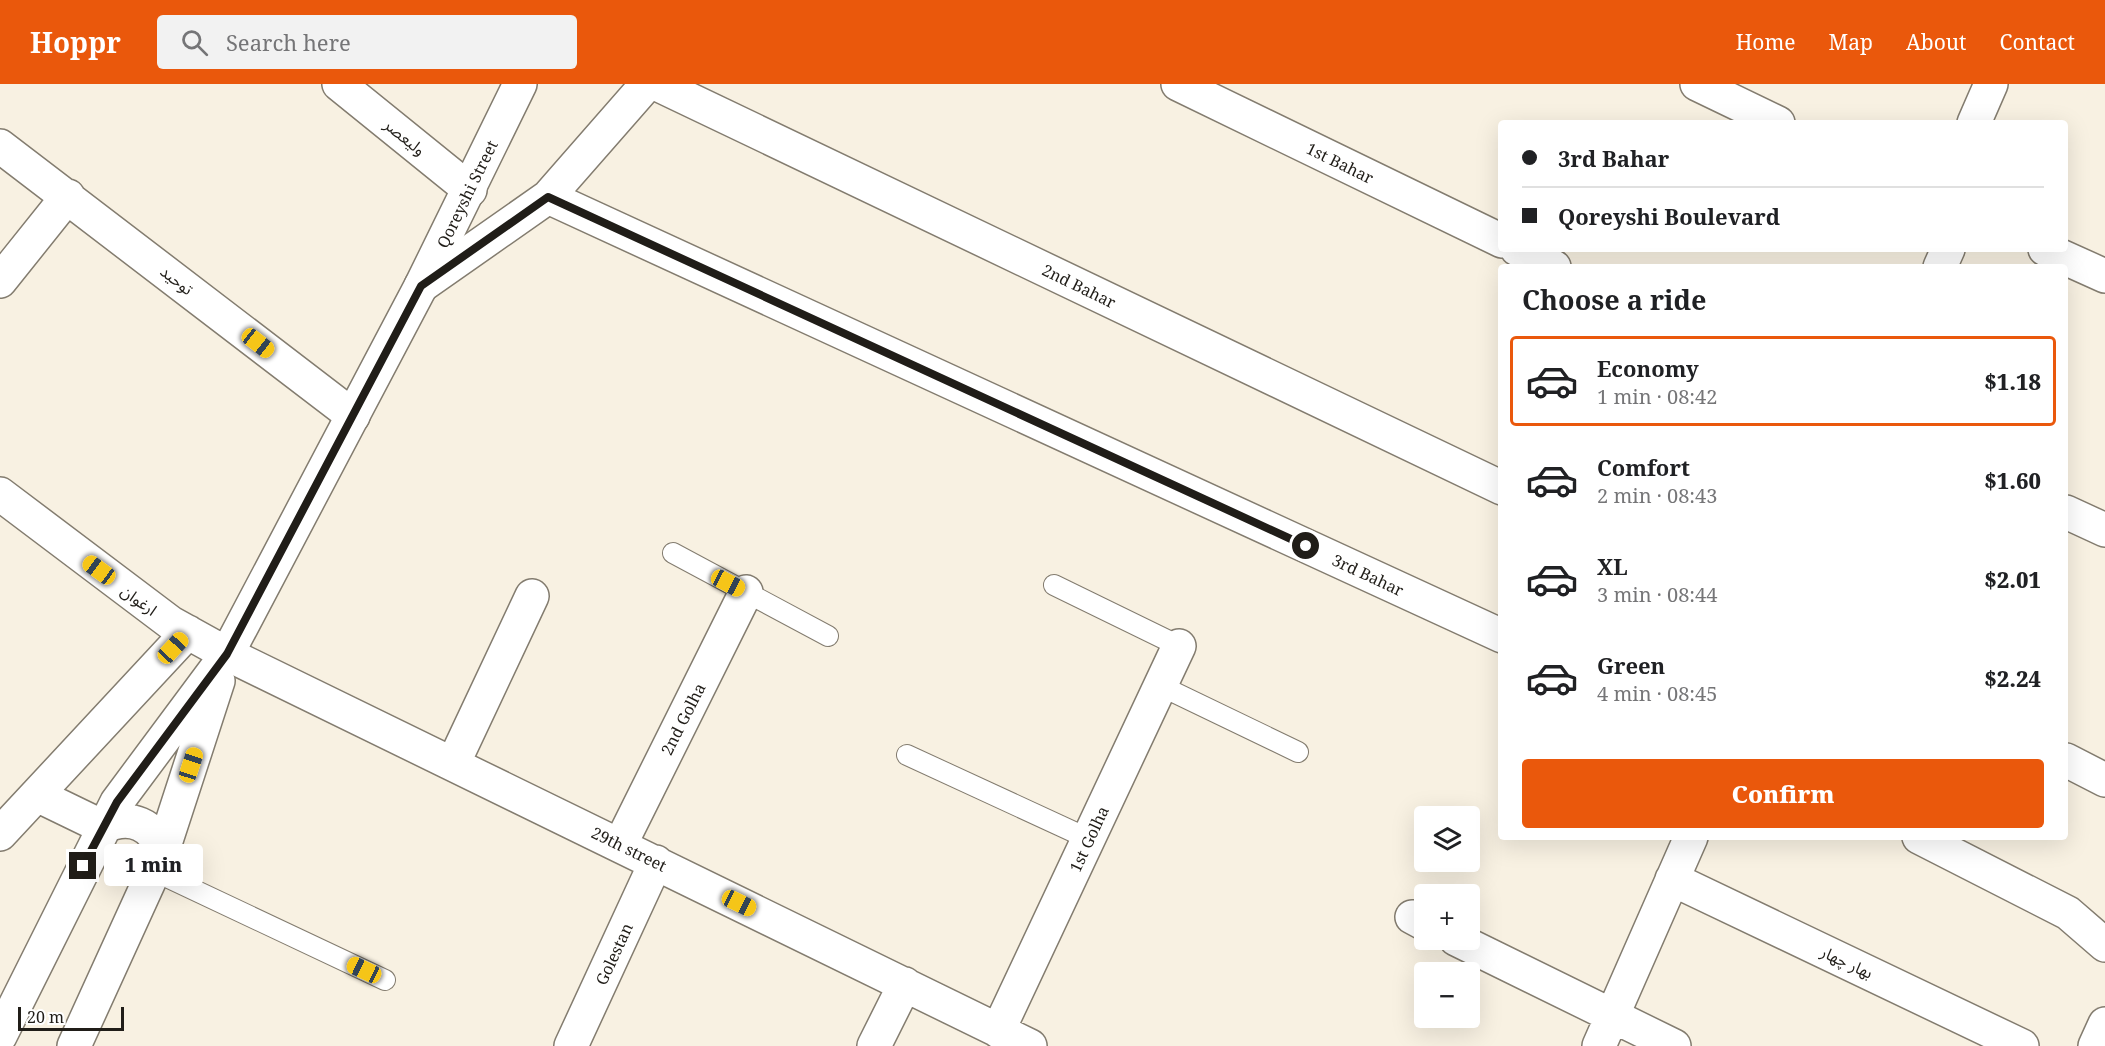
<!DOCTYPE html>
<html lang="en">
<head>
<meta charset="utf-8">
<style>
	body { margin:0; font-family:"Noto Serif","Noto Sans Arabic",serif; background:#f2f2f2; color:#202124; height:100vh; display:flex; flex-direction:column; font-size:22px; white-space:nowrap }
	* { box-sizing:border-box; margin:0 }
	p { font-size:20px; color:#757577 }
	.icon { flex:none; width:33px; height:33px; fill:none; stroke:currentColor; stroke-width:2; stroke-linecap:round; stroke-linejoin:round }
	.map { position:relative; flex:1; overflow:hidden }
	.sheet { position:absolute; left:1498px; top:180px; width:570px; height:576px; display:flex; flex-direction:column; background:#fff; border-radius:6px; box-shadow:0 6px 24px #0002 }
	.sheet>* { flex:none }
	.guide { position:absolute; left:1498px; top:36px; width:570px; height:132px; border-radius:6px; box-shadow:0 6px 24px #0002; display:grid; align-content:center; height:132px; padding:0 24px; background:#fff }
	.controls { position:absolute; left:1414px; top:722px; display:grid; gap:12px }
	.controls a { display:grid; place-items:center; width:66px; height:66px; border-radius:6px; background:#fff; box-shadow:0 6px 24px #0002; font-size:30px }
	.scale { position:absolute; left:18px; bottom:15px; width:106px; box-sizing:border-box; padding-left:6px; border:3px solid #201d18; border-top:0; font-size:16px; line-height:21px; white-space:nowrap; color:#201d18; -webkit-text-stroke:4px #fff; paint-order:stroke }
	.end { position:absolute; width:27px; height:27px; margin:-14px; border:8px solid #201d18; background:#fff; box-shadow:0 0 0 3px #fff }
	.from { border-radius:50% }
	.bubble { position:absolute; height:42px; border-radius:6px; background:#fff; box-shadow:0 6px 24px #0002; font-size:20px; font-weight:800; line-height:42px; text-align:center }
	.car { position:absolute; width:18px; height:36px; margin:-18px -9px; border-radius:8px; box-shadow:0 0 4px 2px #0007; background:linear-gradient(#f5c518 24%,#345 0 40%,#f5c518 0 76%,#345 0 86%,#f5c518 0) }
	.guide b { display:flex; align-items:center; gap:21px; height:57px; font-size:22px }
	.guide b+b { border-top:2px solid #e0e0e0 }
	.guide i { width:15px; height:15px; background:#202124 }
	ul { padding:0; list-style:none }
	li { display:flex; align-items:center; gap:18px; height:90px; margin:0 12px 9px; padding:0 12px; border:3px solid transparent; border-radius:6px }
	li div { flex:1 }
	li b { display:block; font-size:22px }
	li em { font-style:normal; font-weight:800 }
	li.active { border-color:#ea580c }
	li>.icon { width:54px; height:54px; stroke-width:1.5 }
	h2 { padding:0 24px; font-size:27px; line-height:72px }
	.button { display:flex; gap:12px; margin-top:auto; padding:12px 24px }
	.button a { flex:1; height:69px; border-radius:6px; background:#ea580c; color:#fff; font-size:24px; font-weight:800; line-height:69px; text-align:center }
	header { display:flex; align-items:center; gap:36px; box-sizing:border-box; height:84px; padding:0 30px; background:#ea580c; color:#fff }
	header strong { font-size:28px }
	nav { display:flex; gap:33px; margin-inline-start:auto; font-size:21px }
	.search { width:420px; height:54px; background:#f2f2f2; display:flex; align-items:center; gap:15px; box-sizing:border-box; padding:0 21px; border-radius:6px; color:#757577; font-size:22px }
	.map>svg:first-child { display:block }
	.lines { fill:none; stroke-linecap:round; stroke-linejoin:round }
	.service-casing { stroke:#837c6f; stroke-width:22 }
	.minor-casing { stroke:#837c6f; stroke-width:36 }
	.tertiary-casing { stroke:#837c6f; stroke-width:36 }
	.secondary-casing { stroke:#837c6f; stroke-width:36 }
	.service { stroke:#fff; stroke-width:20 }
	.minor { stroke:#fff; stroke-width:33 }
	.tertiary { stroke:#fff; stroke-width:33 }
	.secondary { stroke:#fff; stroke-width:33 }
	.route { stroke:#201d18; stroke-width:8 }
	.labels { text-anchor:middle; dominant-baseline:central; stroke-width:4.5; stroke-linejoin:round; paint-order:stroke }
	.street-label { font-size:16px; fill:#201d18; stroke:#fff }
</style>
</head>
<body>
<header>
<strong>Hoppr</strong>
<div class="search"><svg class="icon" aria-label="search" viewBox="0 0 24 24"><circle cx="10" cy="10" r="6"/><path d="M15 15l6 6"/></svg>Search here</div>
<nav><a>Home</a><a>Map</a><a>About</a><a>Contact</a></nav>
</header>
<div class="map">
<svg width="2105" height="962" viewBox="0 0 2105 962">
	<rect width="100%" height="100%" fill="#f8f1e2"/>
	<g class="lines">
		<g class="service-casing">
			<path id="service" d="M673,469L828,552
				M1054,501L1179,562
				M1161,602L1298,668
				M907,671L1089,755
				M154,787L385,896"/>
		</g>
		<g class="minor-casing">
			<path id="minor" d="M339,0L470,106
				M657,0L1502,404
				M1178,0L1502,157
				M1697,0L1778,39
				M1974,39L1991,0
				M0,62L353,332
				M548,113L1502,552
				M1517,165L1554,183
				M2045,165L2105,192
				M1940,183L1948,165
				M0,197L68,112
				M421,202L548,113L647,0
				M0,410L171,539L227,570L1030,962
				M2066,428L2105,446
				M2066,676L2105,696
				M453,680L532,512
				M37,711L103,743
				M0,750L188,548
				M1919,753L2068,829L2105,861
				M620,761L746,508
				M1672,795L2022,962
				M1412,833L1425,840
				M1456,855L1674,962
				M998,947L1179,562
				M571,962L656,778
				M874,962L905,900
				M1599,962L1691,753"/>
		</g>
		<g class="tertiary-casing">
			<path id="tertiary" d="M2095,962L2105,940"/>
		</g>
		<g class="secondary-casing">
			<path id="secondary" d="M103,743C130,730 155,740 162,769
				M0,952L117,718L227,570L421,202L520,0
				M74,962L162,769L218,597"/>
		</g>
		<use href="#service" class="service"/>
		<use href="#minor" class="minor"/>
		<use href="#tertiary" class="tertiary"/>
		<use href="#secondary" class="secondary"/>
	</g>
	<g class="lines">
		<path class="route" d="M83,782L117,718L227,570L421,202L548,113L1306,462"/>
	</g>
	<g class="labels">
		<g class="street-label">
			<text transform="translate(405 53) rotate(39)">ولیعصر</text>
			<text transform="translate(1340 79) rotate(26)">1st Bahar</text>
			<text transform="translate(467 110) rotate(-64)">Qoreyshi Street</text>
			<text transform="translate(177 196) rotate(38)">توحید</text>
			<text transform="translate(1079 202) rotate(26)">2nd Bahar</text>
			<text transform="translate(1368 491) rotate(25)">3rd Bahar</text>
			<text transform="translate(139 516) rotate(36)">ارغوان</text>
			<text transform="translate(683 635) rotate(-63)">2nd Golha</text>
			<text transform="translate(1089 755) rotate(-65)">1st Golha</text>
			<text transform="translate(629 765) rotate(26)">29th street</text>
			<text transform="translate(614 870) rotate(-65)">Golestan</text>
			<text transform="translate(1847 878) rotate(25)">بهار چهار</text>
		</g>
	</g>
</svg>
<div class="controls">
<a><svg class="icon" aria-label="layers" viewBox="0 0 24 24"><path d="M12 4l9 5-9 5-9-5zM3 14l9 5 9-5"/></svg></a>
<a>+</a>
<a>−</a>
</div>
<div class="scale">20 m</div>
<i class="end from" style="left:1306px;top:462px"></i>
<i class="end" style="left:83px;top:782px"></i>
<div class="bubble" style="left:104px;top:760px;width:99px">1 min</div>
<i class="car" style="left:258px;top:259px;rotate:128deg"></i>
<i class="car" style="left:99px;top:486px;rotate:306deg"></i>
<i class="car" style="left:728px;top:499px;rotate:118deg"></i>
<i class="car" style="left:173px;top:564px;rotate:43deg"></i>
<i class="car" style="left:191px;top:681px;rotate:18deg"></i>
<i class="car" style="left:739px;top:819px;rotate:116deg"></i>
<i class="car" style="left:364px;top:886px;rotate:295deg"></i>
<div class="guide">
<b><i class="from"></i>3rd Bahar</b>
<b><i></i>Qoreyshi Boulevard</b>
</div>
<section class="sheet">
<h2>Choose a ride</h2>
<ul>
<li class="active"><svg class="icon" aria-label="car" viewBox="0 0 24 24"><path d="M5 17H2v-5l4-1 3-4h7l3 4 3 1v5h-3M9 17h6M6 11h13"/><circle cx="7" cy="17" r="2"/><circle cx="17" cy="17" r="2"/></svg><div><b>Economy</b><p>1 min · 08:42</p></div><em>$1.18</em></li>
<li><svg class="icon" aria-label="car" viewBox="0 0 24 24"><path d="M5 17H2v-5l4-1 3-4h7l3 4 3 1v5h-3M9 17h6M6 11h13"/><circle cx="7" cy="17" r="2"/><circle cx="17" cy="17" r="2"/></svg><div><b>Comfort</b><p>2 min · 08:43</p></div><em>$1.60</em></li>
<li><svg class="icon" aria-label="car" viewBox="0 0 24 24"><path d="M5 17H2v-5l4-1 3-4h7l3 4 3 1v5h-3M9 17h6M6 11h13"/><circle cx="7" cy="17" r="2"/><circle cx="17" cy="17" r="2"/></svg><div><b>XL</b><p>3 min · 08:44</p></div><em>$2.01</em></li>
<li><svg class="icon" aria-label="car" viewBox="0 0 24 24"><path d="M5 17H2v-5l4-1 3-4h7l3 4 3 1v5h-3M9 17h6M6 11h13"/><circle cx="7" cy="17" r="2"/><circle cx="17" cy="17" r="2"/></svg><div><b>Green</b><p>4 min · 08:45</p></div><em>$2.24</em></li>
</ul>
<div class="button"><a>Confirm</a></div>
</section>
</div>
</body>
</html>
